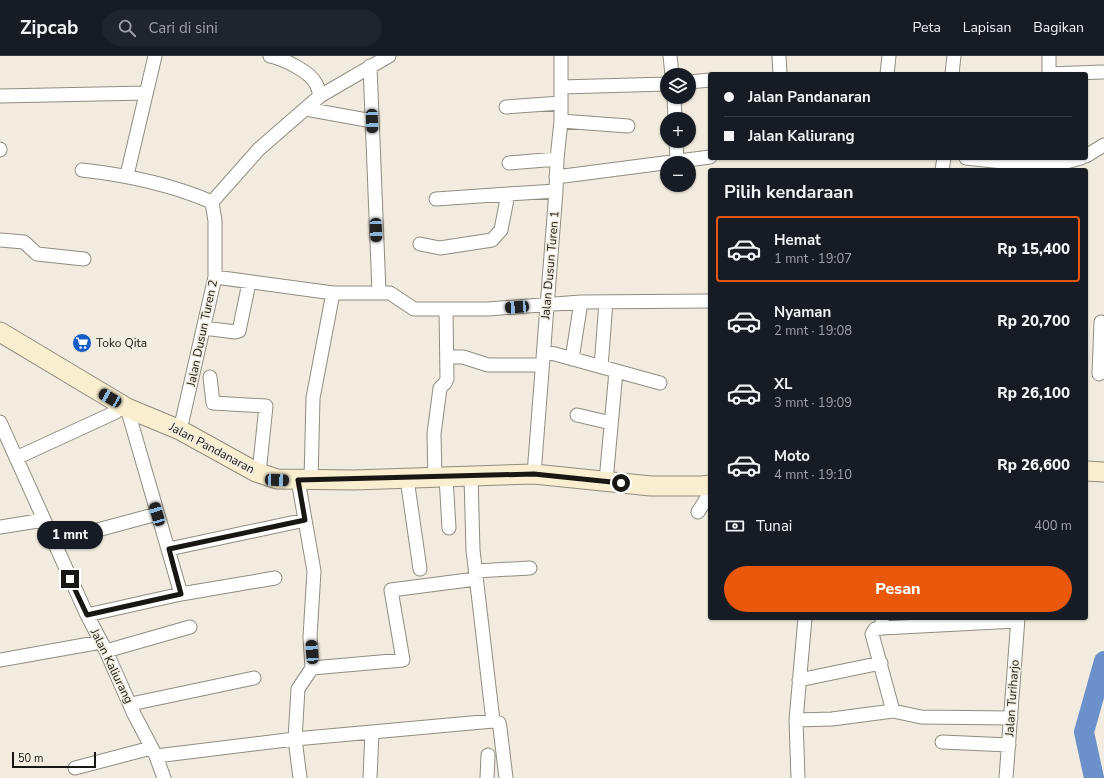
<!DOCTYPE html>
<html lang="id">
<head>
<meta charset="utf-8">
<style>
	body { margin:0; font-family:"Nunito Sans",sans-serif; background:#20242c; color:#f1f3f6; height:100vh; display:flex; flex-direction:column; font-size:15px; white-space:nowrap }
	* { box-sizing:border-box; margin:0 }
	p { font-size:13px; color:#9ea1a6 }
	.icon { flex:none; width:22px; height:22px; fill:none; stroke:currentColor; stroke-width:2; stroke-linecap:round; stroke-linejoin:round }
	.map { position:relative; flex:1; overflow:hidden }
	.details { position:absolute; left:708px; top:112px; width:380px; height:452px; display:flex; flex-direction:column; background:#171b24; border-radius:4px; box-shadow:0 1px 3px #0004 }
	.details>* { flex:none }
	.banner { position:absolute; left:708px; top:16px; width:380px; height:88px; border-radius:4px; box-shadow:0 1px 3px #0004; display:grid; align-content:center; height:88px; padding:0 16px; background:#171b24 }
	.fabs { position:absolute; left:660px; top:12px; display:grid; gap:8px }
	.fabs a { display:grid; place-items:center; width:36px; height:36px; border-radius:50%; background:#171b24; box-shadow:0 1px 3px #0004; font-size:20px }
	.scale { position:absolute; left:12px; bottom:10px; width:84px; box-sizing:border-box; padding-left:4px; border:2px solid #191713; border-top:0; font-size:11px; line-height:14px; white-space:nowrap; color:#191713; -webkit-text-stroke:3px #f1ecdf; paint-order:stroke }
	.end { position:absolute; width:18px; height:18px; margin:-9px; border:5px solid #191713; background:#fff; box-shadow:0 0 0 2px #fff }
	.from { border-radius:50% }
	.bubble { position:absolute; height:28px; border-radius:14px; background:#171b24; box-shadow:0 1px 3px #0004; font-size:13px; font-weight:800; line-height:28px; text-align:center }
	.car { position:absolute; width:12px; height:24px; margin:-12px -6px; border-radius:5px; box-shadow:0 0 3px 1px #0007; background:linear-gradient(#222 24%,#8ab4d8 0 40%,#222 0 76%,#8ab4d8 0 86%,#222 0) }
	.banner b { display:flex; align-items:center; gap:14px; height:38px; font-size:15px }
	.banner b+b { border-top:1px solid #363941 }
	.banner i { width:10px; height:10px; background:#f1f3f6 }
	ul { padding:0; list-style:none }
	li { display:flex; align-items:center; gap:12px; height:66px; margin:0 8px 6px; padding:0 8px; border:2px solid transparent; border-radius:4px }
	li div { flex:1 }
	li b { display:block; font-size:15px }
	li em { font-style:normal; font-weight:800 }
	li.active { border-color:#ea580c }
	li>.icon { width:36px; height:36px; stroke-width:1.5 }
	h2 { padding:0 16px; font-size:18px; line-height:48px }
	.pay { display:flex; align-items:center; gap:10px; height:44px; padding:0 16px; font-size:15px }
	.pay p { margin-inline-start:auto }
	.primary-button { display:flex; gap:8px; margin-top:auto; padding:8px 16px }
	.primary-button a { flex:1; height:46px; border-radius:24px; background:#ea580c; color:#fff; font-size:16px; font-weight:800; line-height:46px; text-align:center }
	header { display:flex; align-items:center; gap:24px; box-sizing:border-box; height:56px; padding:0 20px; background:#171b24; border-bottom:1px solid #363941 }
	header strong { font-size:19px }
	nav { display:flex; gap:22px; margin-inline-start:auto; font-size:14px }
	.search { width:280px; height:36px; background:#20242c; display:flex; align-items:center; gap:10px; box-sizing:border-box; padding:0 14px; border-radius:22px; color:#9ea1a6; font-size:15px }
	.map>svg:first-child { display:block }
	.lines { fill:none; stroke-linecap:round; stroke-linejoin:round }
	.river { stroke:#6c90c9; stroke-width:20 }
	.minor-casing { stroke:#918c80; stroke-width:15 }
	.secondary-casing { stroke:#918c80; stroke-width:21 }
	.minor { stroke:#fff; stroke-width:13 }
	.secondary { stroke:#f9eecf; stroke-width:19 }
	.route { stroke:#191713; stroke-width:5 }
	.labels { text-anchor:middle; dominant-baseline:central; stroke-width:3; stroke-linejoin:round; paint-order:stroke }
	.street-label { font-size:12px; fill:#191713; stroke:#f1ecdf }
	.poi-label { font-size:12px; fill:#191713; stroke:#f1ecdf; text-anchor:start }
</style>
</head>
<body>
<header>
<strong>Zipcab</strong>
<div class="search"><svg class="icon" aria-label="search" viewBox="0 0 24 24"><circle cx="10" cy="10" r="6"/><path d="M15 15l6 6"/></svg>Cari di sini</div>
<nav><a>Peta</a><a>Lapisan</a><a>Bagikan</a></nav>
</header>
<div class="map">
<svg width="1104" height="722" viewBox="0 0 1104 722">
	<rect width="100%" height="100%" fill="#f1ecdf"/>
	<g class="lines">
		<path class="river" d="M1094,722L1084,676L1104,605"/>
		<g class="minor-casing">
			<path id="minor" d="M270,0C283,3 310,15 316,28C318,31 319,36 320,40
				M670,0L672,19
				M779,0L780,18
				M370,10L379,236
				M887,18L889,0
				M952,18L954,0
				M1049,18L1102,16
				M1049,18V0
				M689,26L710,24
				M561,31L667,28
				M0,40L146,37
				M674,41L675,63
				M506,51L561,47
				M306,53L372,65
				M561,65L628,70
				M676,85L677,104
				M0,93V94
				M1086,100L1104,89
				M966,102L1047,111V102
				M509,107L557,103
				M82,114C127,119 170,128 212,146
				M942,114L944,102
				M1047,114V111L1081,102
				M127,119L155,0
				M556,121L710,101
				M508,138L556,135
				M0,184L24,186L37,198L84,203
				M420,188L440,192L492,184L501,174L508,138L436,143
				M215,221L333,237H390L414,253H488L581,246L710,245
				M204,272L235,276L239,275L249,227
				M544,295L660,327
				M447,301H463L488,309H542
				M572,303L581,246
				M601,311L606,246
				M1099,318L1101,266
				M210,321L213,347L266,350L259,417
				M127,352L181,538
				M577,359L611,367
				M0,366L87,559L106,595L134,658L156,700L164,722
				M180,374L215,221V165L212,146L259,93L320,40L389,0
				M16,402L116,356
				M534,418L556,135L557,103L561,65V0
				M471,420L473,494L493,665
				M446,421L449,472
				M435,422L434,378L440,332L445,327L447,323L446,254
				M407,423L420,513
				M311,425L313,342L333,237
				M606,425L616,315
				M698,456L710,437
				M0,471L44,464
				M53,486L157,458
				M169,493L305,464
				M476,515L530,512
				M87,559L181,538L275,522
				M882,572L1017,565
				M106,595L190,571
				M0,604L101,586
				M312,612L403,604L391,534L476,523
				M799,624L881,607
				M131,648L254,622
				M893,655L921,661L1011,662
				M796,664L832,663L893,655L872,578L875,573L882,572V562
				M942,686L1009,689
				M156,700L295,683L298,633L312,612L310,581L314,515L298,424
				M75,712L151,692
				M300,722L295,683L493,665L499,667L500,672L506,722
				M370,722L372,676
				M487,722L488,699
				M798,722L796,664L805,562
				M1006,722L1018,562"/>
		</g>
		<g class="secondary-casing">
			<path id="secondary" d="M0,276L127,352L180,374L256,416L277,423L354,424L534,418L651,430H702L710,429
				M1086,415L1104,416"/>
		</g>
		<use href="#minor" class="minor"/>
		<use href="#secondary" class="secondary"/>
	</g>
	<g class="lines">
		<path class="route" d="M70,523L87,559L181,538L169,493L305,464L298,424L534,418L621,427"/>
	</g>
	<defs>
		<g id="supermarket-disc" transform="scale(1)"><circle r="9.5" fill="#175dc8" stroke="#f1ecdf"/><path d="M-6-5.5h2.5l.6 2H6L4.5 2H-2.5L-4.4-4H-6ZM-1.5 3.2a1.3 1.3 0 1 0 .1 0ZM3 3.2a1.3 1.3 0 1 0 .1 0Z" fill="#fff"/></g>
	</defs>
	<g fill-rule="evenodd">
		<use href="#supermarket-disc" x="82" y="287"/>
	</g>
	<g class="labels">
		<g class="street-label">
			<text transform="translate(550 209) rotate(-85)">Jalan Dusun Turen 1</text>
			<text transform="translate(202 277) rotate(-78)">Jalan Dusun Turen 2</text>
			<text transform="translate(212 392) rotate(28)">Jalan Pandanaran</text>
			<text transform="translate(112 610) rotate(64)">Jalan Kaliurang</text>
			<text transform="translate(1012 642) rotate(-86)">Jalan Turiharjo</text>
		</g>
		<g class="poi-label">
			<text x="96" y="287">Toko Qita</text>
		</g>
	</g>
</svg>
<div class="fabs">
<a><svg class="icon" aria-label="layers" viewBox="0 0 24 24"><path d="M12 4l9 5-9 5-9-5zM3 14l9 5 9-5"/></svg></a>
<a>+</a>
<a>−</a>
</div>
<div class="scale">50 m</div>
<i class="end from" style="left:621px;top:427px"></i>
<i class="end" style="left:70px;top:523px"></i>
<div class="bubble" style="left:37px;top:465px;width:66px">1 mnt</div>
<i class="car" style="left:372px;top:65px;rotate:178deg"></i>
<i class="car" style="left:376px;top:174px;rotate:178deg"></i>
<i class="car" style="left:517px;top:251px;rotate:266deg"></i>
<i class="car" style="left:110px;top:342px;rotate:300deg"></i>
<i class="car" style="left:277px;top:424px;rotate:92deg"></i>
<i class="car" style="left:157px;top:458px;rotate:344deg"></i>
<i class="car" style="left:312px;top:596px;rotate:356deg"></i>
<div class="banner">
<b><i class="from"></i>Jalan Pandanaran</b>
<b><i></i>Jalan Kaliurang</b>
</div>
<section class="details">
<h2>Pilih kendaraan</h2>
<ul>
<li class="active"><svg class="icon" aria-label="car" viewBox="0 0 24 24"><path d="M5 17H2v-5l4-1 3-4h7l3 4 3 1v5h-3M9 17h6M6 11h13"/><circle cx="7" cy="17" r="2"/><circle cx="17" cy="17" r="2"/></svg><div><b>Hemat</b><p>1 mnt · 19:07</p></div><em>Rp 15,400</em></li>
<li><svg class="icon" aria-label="car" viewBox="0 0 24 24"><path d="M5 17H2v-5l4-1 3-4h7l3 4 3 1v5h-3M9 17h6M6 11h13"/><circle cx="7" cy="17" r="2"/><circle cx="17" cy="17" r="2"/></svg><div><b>Nyaman</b><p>2 mnt · 19:08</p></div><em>Rp 20,700</em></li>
<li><svg class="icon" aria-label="car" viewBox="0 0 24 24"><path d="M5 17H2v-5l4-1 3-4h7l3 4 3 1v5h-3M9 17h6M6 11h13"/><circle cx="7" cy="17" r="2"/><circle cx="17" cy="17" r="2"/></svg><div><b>XL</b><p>3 mnt · 19:09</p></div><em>Rp 26,100</em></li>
<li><svg class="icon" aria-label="car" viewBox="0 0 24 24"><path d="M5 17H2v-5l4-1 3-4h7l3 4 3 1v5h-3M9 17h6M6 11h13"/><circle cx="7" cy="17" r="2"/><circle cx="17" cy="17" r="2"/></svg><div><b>Moto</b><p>4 mnt · 19:10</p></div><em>Rp 26,600</em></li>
</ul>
<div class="pay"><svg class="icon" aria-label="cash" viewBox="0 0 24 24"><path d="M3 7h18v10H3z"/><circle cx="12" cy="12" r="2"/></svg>Tunai<p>400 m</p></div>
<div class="primary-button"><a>Pesan</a></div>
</section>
</div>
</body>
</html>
